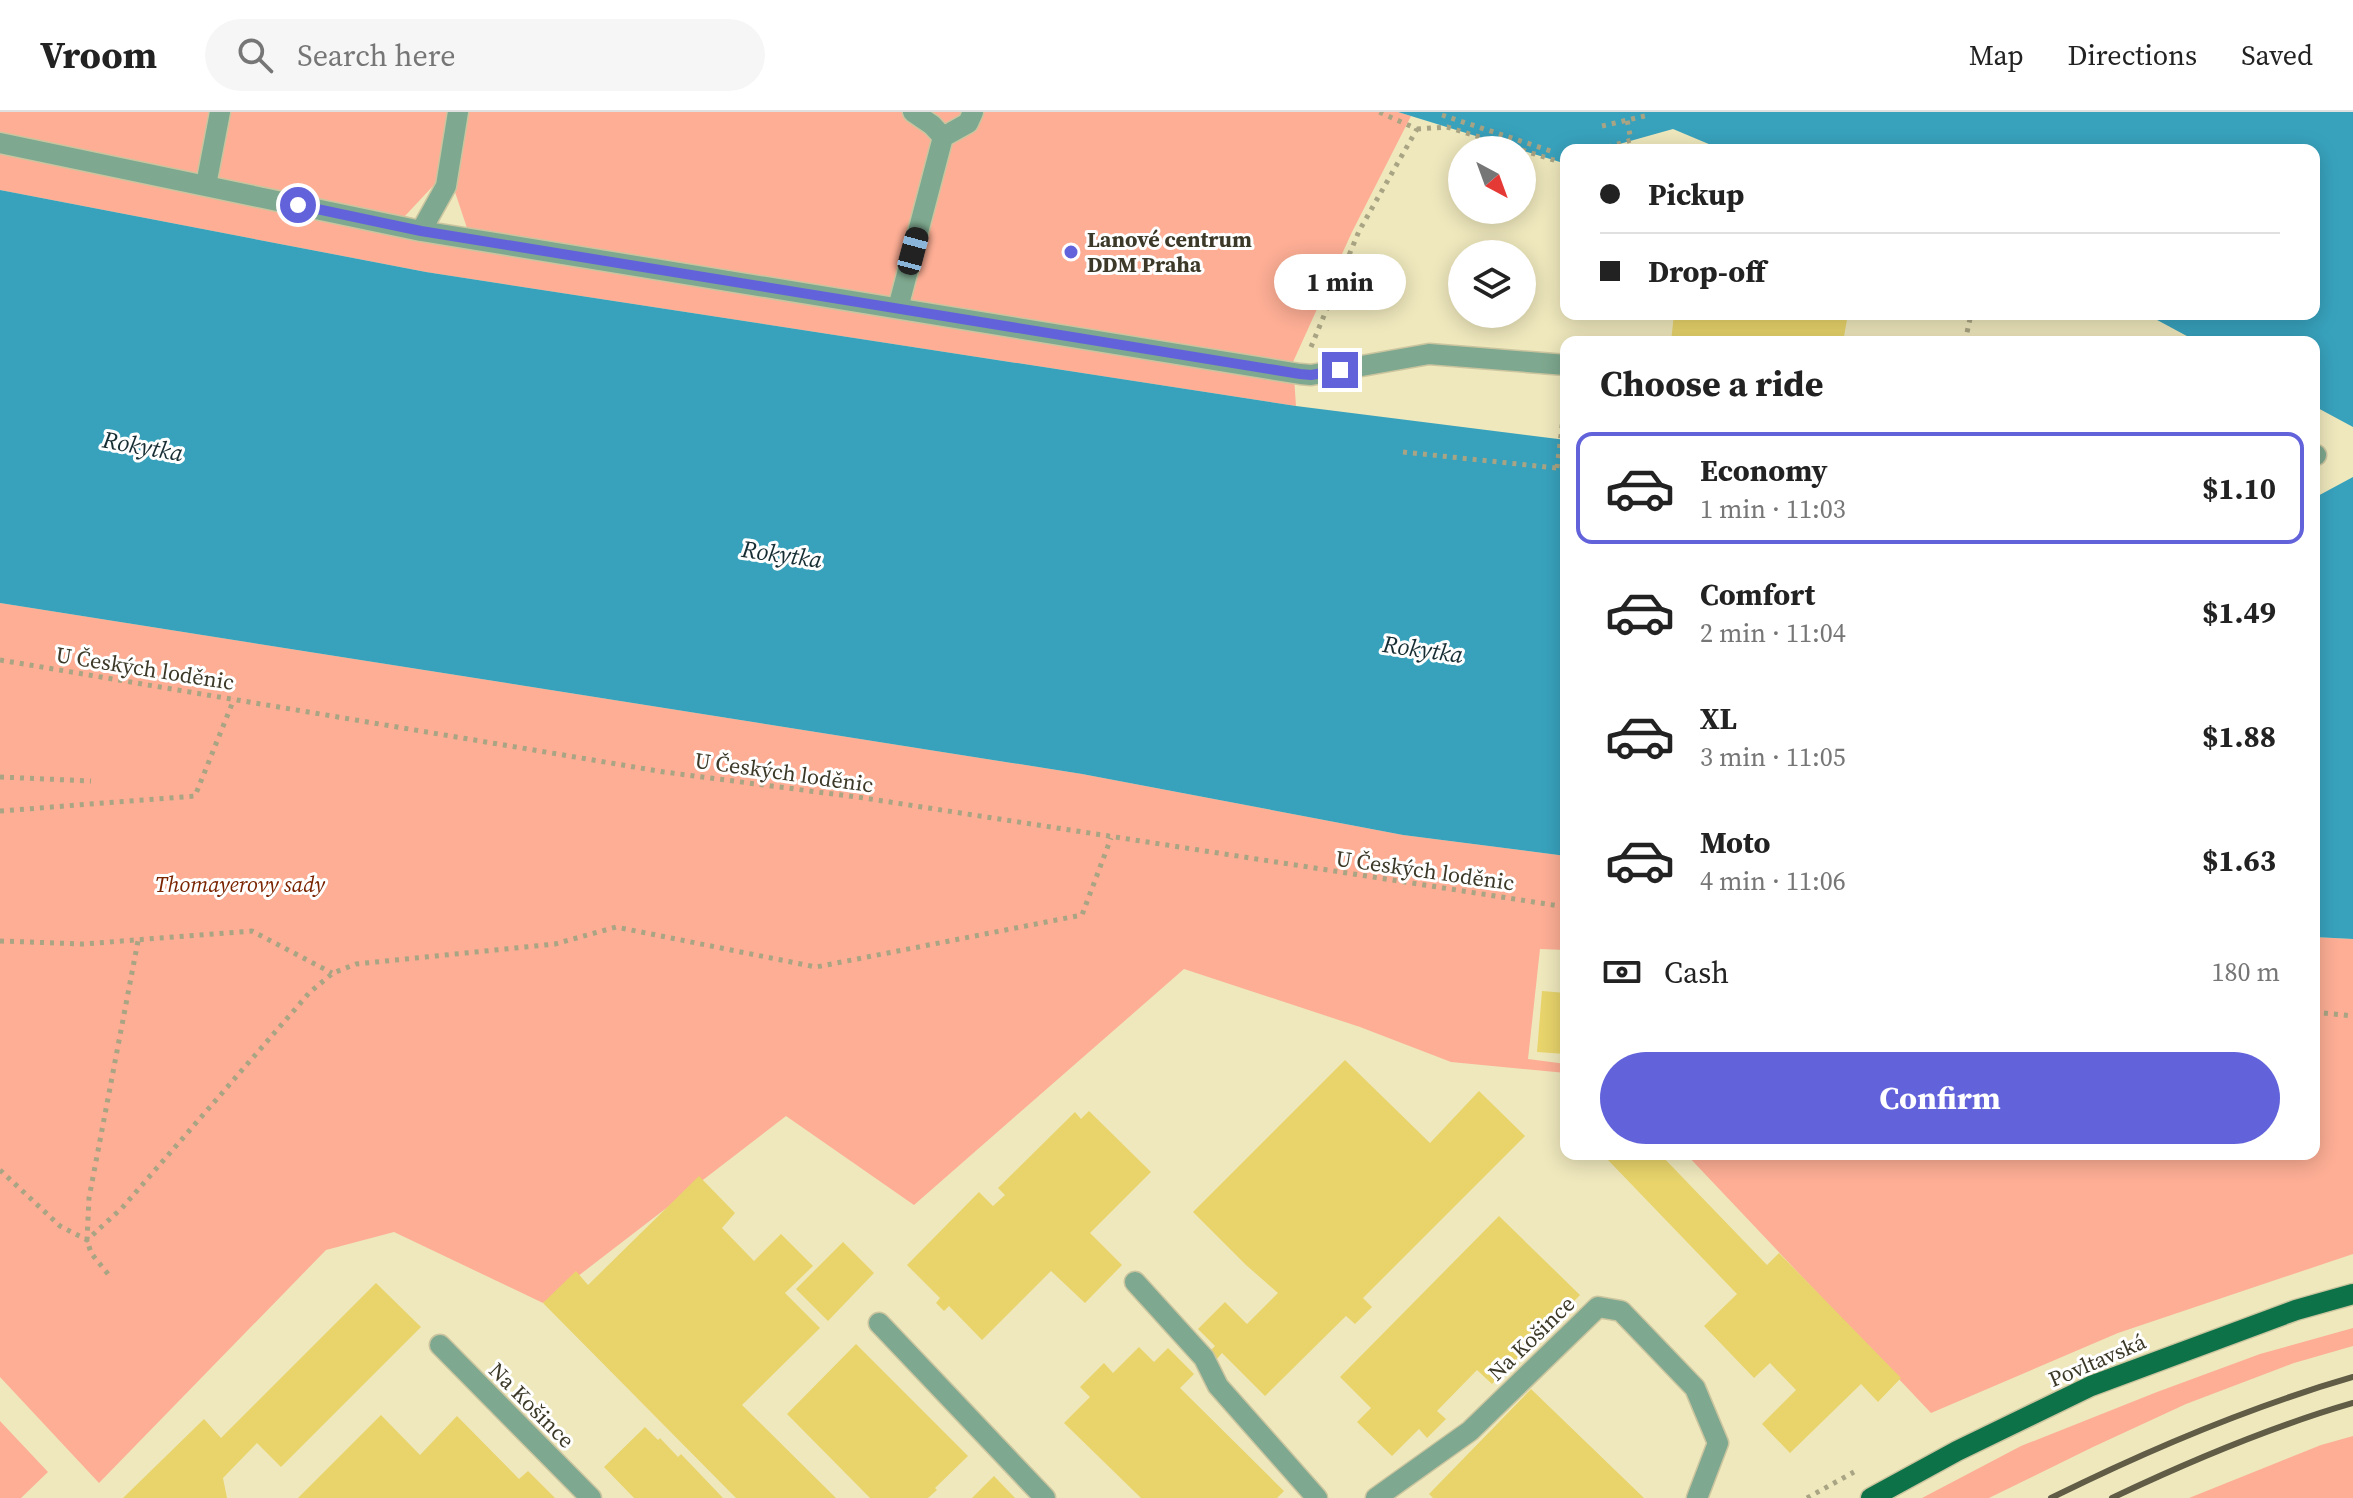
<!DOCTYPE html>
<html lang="en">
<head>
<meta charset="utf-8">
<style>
	body { margin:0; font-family:"Source Serif 4",serif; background:#f6f6f6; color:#222; height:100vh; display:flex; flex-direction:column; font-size:30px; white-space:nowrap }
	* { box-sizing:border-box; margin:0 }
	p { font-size:26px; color:#767676 }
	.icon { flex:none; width:44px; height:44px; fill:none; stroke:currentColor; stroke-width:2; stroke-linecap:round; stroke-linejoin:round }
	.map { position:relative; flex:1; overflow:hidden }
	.details { position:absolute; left:1560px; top:224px; width:760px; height:824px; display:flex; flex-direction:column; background:#fff; border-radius:16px; box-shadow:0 4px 20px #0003 }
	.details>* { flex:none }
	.banner { position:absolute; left:1560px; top:32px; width:760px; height:176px; border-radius:16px; box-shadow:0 4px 20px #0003; display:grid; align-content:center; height:176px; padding:0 40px; background:#fff }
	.needle { width:52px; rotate:139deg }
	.fabs { position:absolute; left:1448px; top:24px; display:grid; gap:16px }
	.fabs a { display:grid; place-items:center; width:88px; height:88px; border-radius:50%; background:#fff; box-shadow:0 4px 20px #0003; font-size:40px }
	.end { position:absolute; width:36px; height:36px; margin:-18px; border:10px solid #6263db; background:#fff; box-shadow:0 0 0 4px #fff }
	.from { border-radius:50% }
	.bubble { position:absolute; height:56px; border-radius:28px; background:#fff; box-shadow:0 4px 20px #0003; font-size:26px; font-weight:700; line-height:56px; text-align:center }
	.car { position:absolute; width:24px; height:48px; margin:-24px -12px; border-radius:10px; box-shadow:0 0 6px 2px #0007; background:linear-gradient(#222 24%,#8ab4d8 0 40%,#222 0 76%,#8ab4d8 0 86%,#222 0) }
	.banner b { display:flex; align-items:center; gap:28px; height:76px; font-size:30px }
	.banner b+b { border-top:2px solid #e0e0e0 }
	.banner i { width:20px; height:20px; background:#222 }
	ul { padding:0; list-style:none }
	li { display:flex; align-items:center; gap:24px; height:112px; margin:0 16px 12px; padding:0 24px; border:4px solid transparent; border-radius:16px }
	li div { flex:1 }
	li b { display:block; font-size:30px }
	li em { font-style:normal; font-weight:700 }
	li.on { border-color:#6263db }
	li>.icon { width:72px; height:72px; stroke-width:1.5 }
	h2 { padding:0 40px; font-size:36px; line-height:96px }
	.pay { display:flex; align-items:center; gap:20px; height:88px; padding:0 40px; font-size:30px }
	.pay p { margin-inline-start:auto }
	.primary-button { display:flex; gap:16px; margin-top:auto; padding:16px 40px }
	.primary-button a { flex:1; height:92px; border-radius:48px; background:#6263db; color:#fff; font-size:32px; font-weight:700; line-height:92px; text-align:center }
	header { display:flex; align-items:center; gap:48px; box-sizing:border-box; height:112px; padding:0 40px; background:#fff; border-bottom:2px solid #e0e0e0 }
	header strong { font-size:38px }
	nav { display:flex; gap:44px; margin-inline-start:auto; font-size:28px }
	.search { width:560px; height:72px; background:#f6f6f6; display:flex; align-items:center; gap:20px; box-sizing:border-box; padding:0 28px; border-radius:44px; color:#767676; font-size:30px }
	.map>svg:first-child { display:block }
	.green { fill:#fdae95; fill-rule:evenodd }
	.water { fill:#38a2bd }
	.building { fill:#e8d46b }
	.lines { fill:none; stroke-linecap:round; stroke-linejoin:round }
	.minor-casing { stroke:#cbc59f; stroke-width:23 }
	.major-casing { stroke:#cbc59f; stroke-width:23 }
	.path { stroke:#a9a483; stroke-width:5; stroke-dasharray:4 6; stroke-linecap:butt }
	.minor { stroke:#7ea88f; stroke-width:20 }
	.major { stroke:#0e7248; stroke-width:20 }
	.rail { stroke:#605c46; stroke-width:6 }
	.route { stroke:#6263db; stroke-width:10 }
	.poi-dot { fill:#6263db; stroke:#fff; stroke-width:3 }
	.labels { text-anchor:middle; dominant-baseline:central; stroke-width:6; stroke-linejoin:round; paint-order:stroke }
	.poi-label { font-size:22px; font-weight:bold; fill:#3c3928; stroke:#fff; text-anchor:start }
	.street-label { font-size:22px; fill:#3c3928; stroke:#fff }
	.park-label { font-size:22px; font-style:italic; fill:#7a2400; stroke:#fff }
	.water-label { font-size:24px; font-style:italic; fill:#162d33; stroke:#fff }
</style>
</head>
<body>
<header>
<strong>Vroom</strong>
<div class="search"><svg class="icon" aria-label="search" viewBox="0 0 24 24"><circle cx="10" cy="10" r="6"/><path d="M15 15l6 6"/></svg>Search here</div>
<nav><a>Map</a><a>Directions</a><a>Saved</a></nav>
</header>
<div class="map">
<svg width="2353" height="1386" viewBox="0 0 2353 1386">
	<rect width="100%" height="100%" fill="#efe8bd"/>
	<path class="green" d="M0,0H1398L1411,4L1352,120L1293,250L1296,294L426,160L0,78ZM433,74L454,77L468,119L405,104Z
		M0,491L1082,662L1403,723L1566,744V838L1540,837L1528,947L1566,952V961L1451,950L1360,915L1184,857L914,1093L786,1004L543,1191L394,1120L326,1138L99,1371L0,1265Z
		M2314,825L2353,827V1142L2118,1221L1931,1301L1686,1042H2314Z
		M2353,1216V1234L2294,1251L2186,1292L2093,1335L1989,1386H1922L2021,1334L2157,1280L2260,1242Z
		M0,1309L48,1360L21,1386H0Z
		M2353,1324V1386H2189L2321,1333Z"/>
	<path class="water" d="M1398,0H2353V315L2314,294V230H2198L2146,202H2314V38H1723L1673,17L1598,38H1566V48L1560,50Z
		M0,78L426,160L1296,294L1566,328V744L1403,723L1082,662L0,491Z
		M2353,365V827L2314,825V386Z"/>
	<path class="building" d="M1674,202H1848L1843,230H1671Z
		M1542,879L1566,881V942L1537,940Z
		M1345,948L1430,1031L1479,979L1525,1024L1363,1186L1372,1195L1355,1212L1346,1204L1265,1284L1222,1241L1216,1248L1208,1241L1215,1234L1198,1217L1225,1190L1247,1212L1278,1181L1246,1153L1193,1100Z
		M1089,999L1151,1060L1090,1121L1122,1153L1085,1191L1051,1159L982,1228L949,1194L944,1199L936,1191L940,1186L907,1153L979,1080L993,1094L1005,1083L998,1076L1075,1000L1081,1007Z
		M1615,1042H1660L1767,1153L1779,1141L1901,1266L1878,1290L1861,1272L1790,1341L1762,1312L1796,1278L1770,1251L1754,1266L1704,1214L1737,1182L1608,1048Z
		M699,1064L735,1101L722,1116L754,1149L781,1122L813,1154L785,1181L820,1216L742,1293L836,1386H736L543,1191L576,1159L588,1173Z
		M1499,1104L1580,1183L1492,1272L1477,1258L1437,1299L1446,1307L1427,1326L1419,1317L1392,1344L1357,1310L1371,1296L1340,1265Z
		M843,1130L874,1161L828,1209L796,1177Z
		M376,1171L421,1215L281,1355L257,1331L223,1366L227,1386H123L204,1307L221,1326Z
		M856,1232L968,1344L935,1376L937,1378L928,1386H870L787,1302Z
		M1139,1235L1154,1250L1168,1236L1194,1262L1180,1276L1284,1379L1277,1386H1141L1064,1311L1090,1285L1080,1275L1104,1251L1113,1261Z
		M1531,1277L1644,1386H1433L1429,1382Z
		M381,1303L420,1343L457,1304L519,1367L528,1359L555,1386H298Z
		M645,1315L658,1328L660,1326L678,1345L681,1342L723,1386H634L604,1355Z
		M994,1364L1015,1386H972Z"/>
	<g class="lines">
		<g class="minor-casing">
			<path id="minor" d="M943,25L968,11L973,0
				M0,31L421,119L1300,262L1311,263L1429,242L1566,253
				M206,73L220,0
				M421,119L446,74L458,0
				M898,196L943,25L932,13L913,0
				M2314,342L2316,343
				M1135,1170L1204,1246L1218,1274L1317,1386
				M879,1211L1045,1386
				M440,1233L591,1386
				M1376,1386L1470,1319L1598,1195L1621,1199L1695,1276L1718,1331L1697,1386"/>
		</g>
		<g class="major-casing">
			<path id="major" d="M1871,1386L1957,1339L2091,1274L2296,1198L2353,1182"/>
		</g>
		<path class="path" d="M1442,3L1554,40
			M1602,14L1649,3
			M1417,17L1447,15L1522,38
			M1522,38L1560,50L1566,48
			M1598,38L1631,28L1627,8
			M1965,230L1971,202
			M1311,235L1359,119L1417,17L1379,0
			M1403,340L1566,357
			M1557,356L1566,282
			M0,548L664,660L864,686L1566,795
			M0,665L91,669
			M0,699L195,684L234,587
			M0,829L83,832L252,819L332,861
			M2314,900L2353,904
			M0,1058L60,1114L87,1128L122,1096L310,880L333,861L356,852L555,832L616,815L816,855L1082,803L1111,726
			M108,1162L91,1141L87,1128L89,1086L138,829
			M1807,1386L1854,1360"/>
		<use href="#minor" class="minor"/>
		<use href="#major" class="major"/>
		<path class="rail" d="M2051,1386C2148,1338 2249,1295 2353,1265
			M2112,1386C2190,1349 2270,1315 2353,1291"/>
	</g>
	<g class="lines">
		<path class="route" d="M298,93L421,119L1300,262L1311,263L1340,258"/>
	</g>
	<circle class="poi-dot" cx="1071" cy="140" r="8"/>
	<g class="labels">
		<g class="poi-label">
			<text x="1087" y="127">Lanové centrum<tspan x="1087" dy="25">DDM Praha</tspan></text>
		</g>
		<g class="street-label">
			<text transform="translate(145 556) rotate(9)">U Českých loděnic</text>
			<text transform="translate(784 660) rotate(8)">U Českých loděnic</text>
			<text transform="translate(1425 758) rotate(8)">U Českých loděnic</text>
			<text transform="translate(1531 1226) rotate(-44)">Na Košince</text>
			<text transform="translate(2097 1248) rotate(-23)">Povltavská</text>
			<text transform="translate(532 1293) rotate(45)">Na Košince</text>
		</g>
		<g class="park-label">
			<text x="240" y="772">Thomayerovy sady</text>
		</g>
		<g class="water-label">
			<text transform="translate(143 334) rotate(10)">Rokytka</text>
			<text transform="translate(782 442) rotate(8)">Rokytka</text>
			<text transform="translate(1423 537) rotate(8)">Rokytka</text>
		</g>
	</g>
</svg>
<div class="fabs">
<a><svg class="needle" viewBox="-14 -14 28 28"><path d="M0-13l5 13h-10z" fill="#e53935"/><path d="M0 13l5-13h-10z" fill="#767676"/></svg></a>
<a><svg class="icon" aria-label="layers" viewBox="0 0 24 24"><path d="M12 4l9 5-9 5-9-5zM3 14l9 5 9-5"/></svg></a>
</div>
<i class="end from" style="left:298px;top:93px"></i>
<i class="end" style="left:1340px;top:258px"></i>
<div class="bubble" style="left:1274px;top:142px;width:132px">1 min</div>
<i class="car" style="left:913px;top:139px;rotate:15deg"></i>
<div class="banner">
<b><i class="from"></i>Pickup</b>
<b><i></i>Drop-off</b>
</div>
<section class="details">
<h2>Choose a ride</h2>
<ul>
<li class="on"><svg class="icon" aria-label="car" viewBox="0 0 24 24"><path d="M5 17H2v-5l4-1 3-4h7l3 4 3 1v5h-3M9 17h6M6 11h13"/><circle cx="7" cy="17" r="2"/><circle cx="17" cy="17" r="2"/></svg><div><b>Economy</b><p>1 min · 11:03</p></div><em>$1.10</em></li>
<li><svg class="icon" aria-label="car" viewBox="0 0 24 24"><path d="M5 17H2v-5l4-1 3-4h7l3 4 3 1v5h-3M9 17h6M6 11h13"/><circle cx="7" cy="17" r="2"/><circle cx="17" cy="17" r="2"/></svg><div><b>Comfort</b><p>2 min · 11:04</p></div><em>$1.49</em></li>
<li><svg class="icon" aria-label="car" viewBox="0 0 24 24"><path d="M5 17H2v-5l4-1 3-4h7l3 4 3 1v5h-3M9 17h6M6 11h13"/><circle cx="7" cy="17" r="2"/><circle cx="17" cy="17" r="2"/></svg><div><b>XL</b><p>3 min · 11:05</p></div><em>$1.88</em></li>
<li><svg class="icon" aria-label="car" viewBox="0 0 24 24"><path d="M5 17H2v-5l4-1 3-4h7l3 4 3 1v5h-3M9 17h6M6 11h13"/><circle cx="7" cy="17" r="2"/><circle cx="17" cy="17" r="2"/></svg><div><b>Moto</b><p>4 min · 11:06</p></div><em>$1.63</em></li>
</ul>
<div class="pay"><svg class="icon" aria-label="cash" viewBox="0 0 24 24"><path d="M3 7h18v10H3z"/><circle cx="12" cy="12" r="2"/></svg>Cash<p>180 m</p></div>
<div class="primary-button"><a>Confirm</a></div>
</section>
</div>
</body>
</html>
